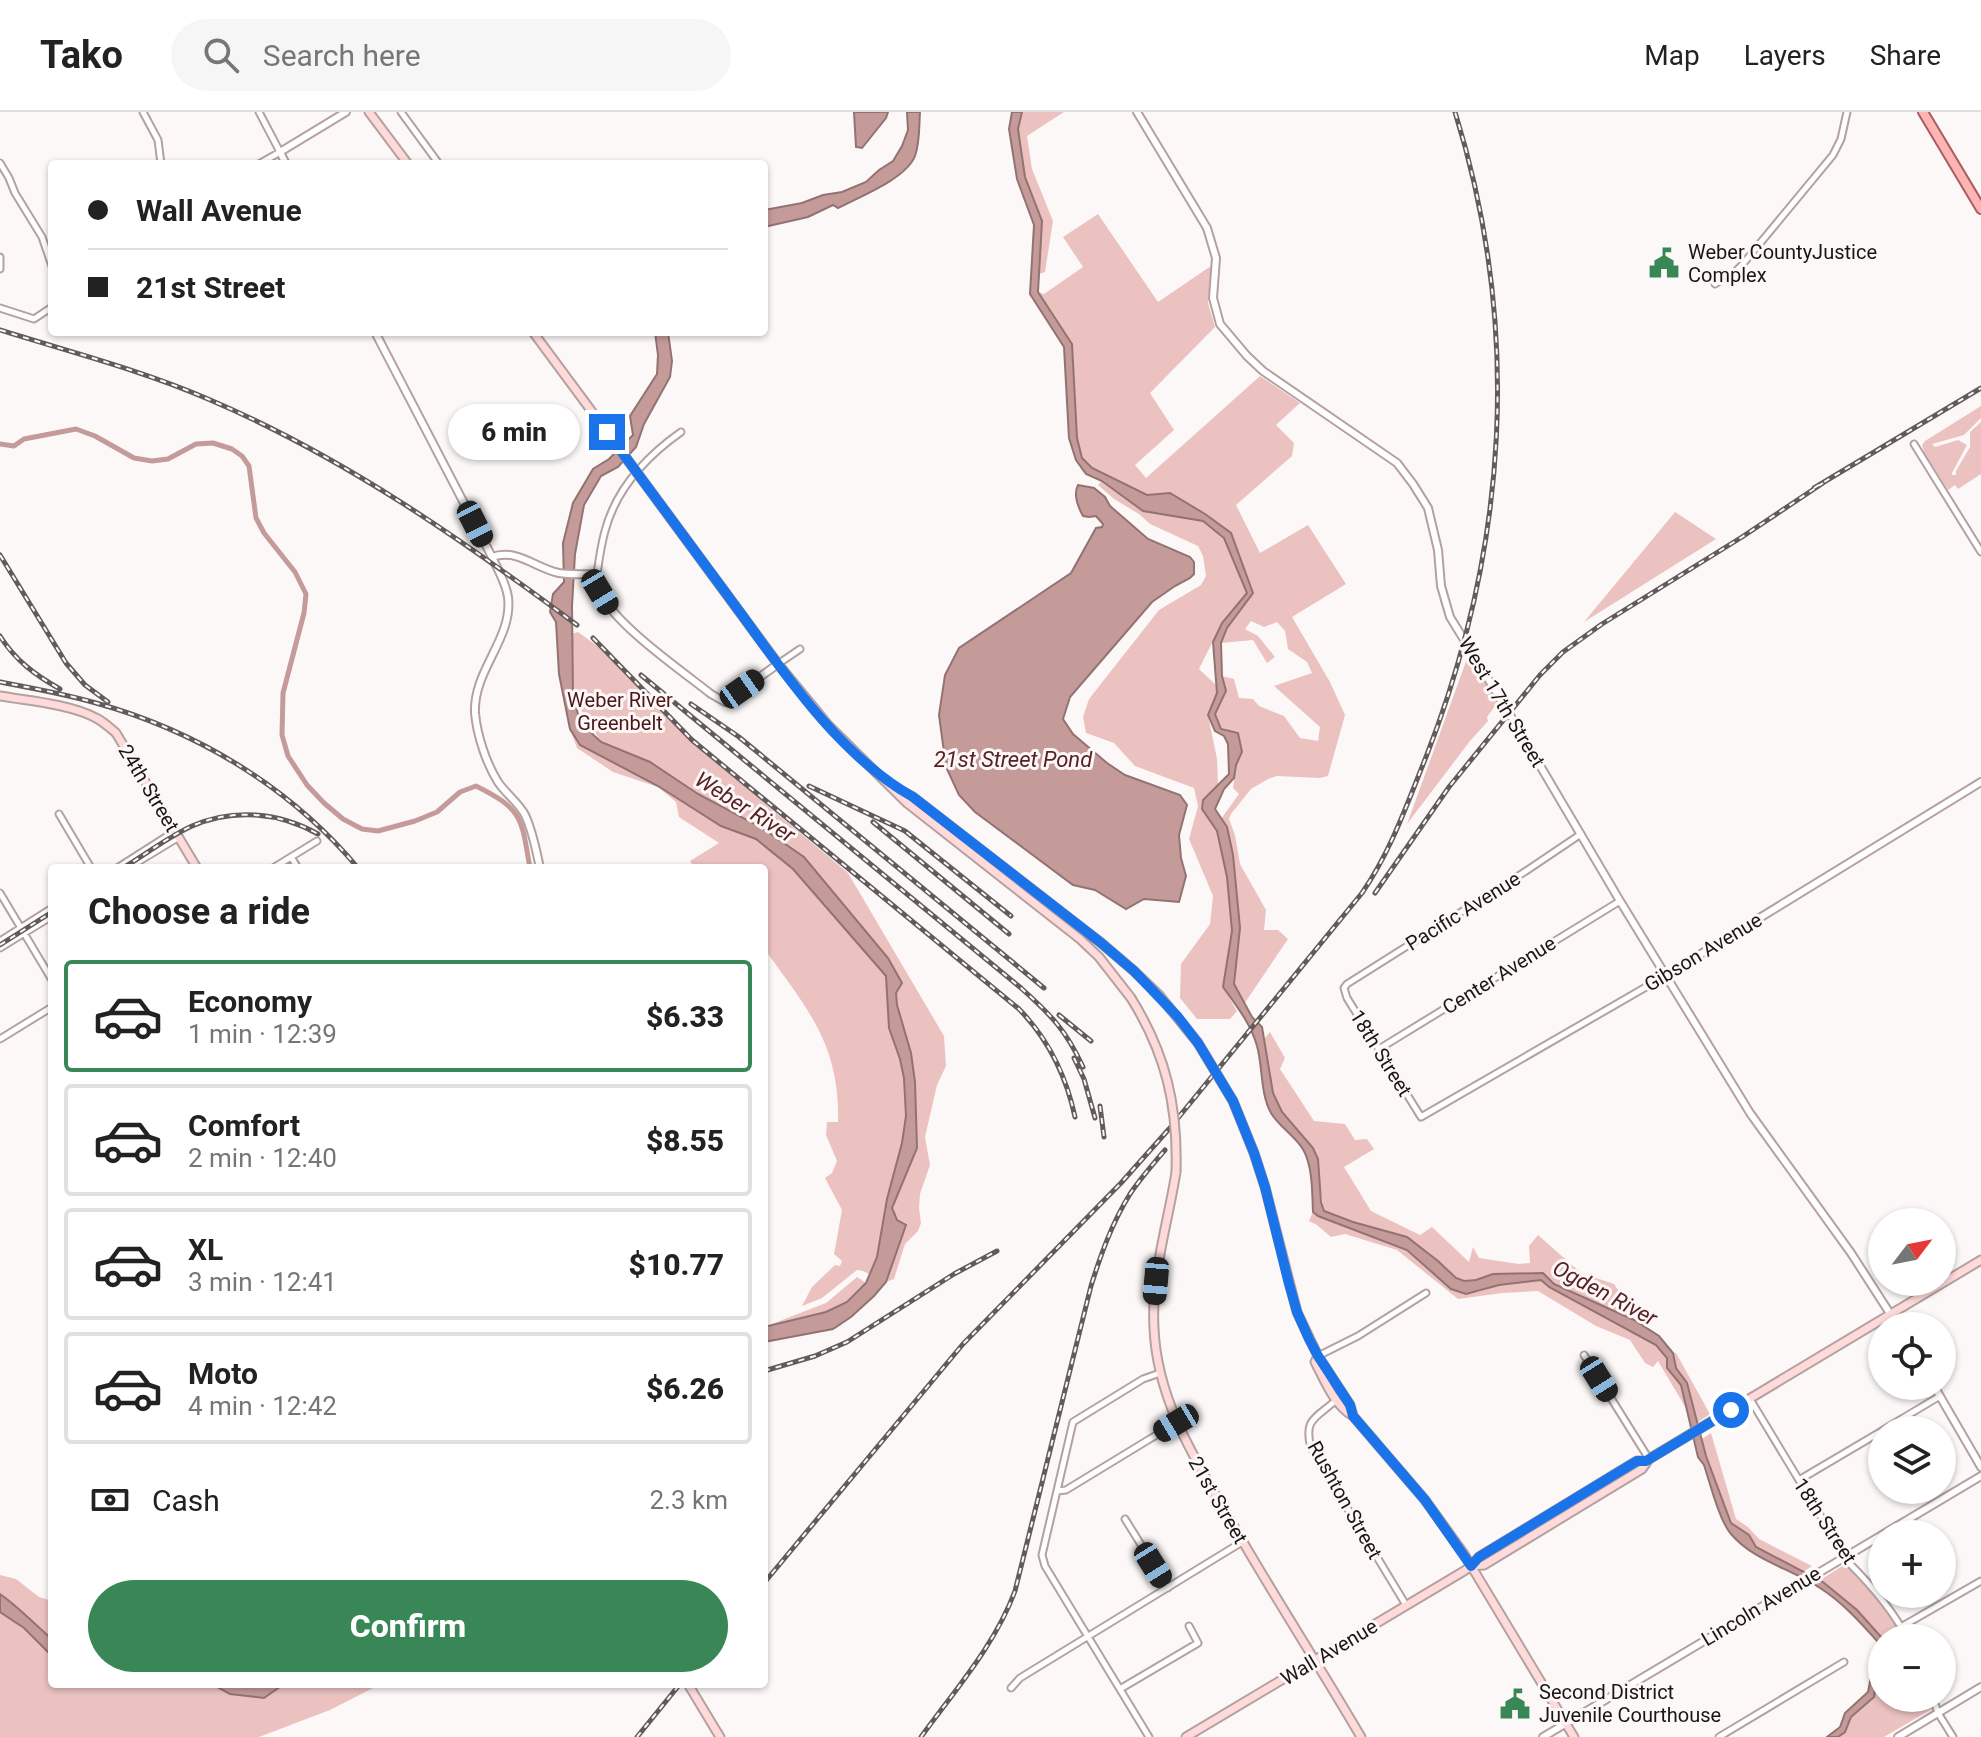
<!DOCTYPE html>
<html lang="en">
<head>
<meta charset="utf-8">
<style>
	body { margin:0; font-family:Roboto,sans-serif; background:#f6f6f6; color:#222; height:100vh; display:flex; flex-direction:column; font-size:30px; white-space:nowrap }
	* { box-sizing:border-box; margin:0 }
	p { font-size:26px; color:#767676 }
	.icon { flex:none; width:44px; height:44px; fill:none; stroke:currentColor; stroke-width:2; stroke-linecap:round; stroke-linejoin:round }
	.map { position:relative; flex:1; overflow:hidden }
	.drawer { position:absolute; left:48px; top:752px; width:720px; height:824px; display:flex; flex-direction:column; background:#fff; border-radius:8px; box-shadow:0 2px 6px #0004 }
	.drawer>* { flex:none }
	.top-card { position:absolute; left:48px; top:48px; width:720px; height:176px; border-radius:8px; box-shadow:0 2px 6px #0004; display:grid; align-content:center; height:176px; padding:0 40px; background:#fff }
	.needle { width:52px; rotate:58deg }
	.fabs { position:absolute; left:1868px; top:1096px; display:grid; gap:16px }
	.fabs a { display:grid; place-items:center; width:88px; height:88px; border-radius:50%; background:#fff; box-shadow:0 2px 6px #0004; font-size:40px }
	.end { position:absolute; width:36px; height:36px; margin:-18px; border:10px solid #1a73e8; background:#fff; box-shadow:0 0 0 4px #fff }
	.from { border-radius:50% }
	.bubble { position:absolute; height:56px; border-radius:28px; background:#fff; box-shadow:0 2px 6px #0004; font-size:26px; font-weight:800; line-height:56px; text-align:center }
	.car { position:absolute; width:24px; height:48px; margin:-24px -12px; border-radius:10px; box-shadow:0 0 6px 2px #0007; background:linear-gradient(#222 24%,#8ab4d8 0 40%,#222 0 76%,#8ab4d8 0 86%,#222 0) }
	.top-card b { display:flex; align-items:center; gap:28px; height:76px; font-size:30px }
	.top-card b+b { border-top:2px solid #e0e0e0 }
	.top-card i { width:20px; height:20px; background:#222 }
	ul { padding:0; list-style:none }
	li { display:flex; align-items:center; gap:24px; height:112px; margin:0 16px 12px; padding:0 24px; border:4px solid #e0e0e0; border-radius:8px }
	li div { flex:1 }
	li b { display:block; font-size:30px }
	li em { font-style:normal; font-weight:800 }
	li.current { border-color:#398756 }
	li>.icon { width:72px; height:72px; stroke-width:1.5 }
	h2 { padding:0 40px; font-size:36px; line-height:96px }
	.pay { display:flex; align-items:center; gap:20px; height:88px; padding:0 40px; font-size:30px }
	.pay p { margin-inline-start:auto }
	.action { display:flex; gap:16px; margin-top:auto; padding:16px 40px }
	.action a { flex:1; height:92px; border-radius:48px; background:#398756; color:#fff; font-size:32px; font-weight:800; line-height:92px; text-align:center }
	header { display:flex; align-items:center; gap:48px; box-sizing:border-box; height:112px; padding:0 40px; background:#fff; border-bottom:2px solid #e0e0e0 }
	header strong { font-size:38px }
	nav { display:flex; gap:44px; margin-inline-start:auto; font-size:28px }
	.search { width:560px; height:72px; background:#f6f6f6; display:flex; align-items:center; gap:20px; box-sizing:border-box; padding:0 28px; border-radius:44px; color:#767676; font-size:30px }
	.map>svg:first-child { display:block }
	.green { fill:#ebc2c0 }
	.water { fill:#c59b9a; stroke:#927372; stroke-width:2 }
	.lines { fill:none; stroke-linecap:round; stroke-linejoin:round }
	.canal { stroke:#c59b9a; stroke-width:5 }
	.minor-casing { stroke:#b4a1a0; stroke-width:9 }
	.tertiary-casing { stroke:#b4a1a0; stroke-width:10 }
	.secondary-casing { stroke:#b4a1a0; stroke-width:11 }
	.primary-casing { stroke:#ac5c5c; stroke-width:12 }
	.minor { stroke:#fff; stroke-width:5 }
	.tertiary { stroke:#fff; stroke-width:6 }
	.secondary { stroke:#fedada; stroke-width:7 }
	.primary { stroke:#fcb4b5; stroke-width:8 }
	.rail-casing { stroke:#615b5b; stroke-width:5 }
	.rail { stroke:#fcf8f8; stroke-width:2; stroke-dasharray:6; stroke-linecap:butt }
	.secondary-bridge-casing { stroke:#b4a1a0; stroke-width:11; stroke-linecap:butt }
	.secondary-bridge { stroke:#fedada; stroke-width:7 }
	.route { stroke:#1a73e8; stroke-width:10 }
	.labels { text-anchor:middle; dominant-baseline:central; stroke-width:6; stroke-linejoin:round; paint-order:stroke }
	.poi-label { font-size:20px; fill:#1b1514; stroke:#fcf8f8; text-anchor:start }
	.park-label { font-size:20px; fill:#4b1619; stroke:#fcf8f8 }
	.street-label { font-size:20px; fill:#1b1514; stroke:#fcf8f8 }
	.water-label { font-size:22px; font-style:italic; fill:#582123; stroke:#fcf8f8 }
</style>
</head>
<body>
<header>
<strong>Tako</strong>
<div class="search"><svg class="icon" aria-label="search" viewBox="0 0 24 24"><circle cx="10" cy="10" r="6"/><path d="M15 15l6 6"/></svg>Search here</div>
<nav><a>Map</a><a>Layers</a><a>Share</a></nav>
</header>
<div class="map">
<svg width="1981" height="1625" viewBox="0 0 1981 1625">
	<rect width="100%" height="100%" fill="#fcf8f8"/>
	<path class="green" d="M1022,0H1064L1027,24L1032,57L1053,109L1045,160L1039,162L1042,109L1025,65L1018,17Z
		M1098,102L1158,190L1211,154L1208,191L1215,215L1150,281L1174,318L1135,353L1146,366L1260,264L1300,291L1276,313L1294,331L1292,344L1236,393L1260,441L1308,413L1346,472L1292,505L1330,570L1345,603L1328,664L1320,666L1277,664L1268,667L1251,677L1231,702L1229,707L1235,723L1240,752L1266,798L1264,818H1278L1288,827L1244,892L1234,872L1240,816L1227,715L1221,707L1239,682L1233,676L1236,653L1241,640L1221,617L1215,602L1225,579L1222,564L1234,567L1239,586L1253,587L1259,594L1284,604L1300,626L1318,629L1320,615L1274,574L1312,561L1307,550L1288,537L1285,519L1277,510L1264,515L1251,509L1245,517L1258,524L1275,545L1267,551L1253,528L1221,531L1227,516L1253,481L1231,421L1170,381L1147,383L1092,356L1082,346L1077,327L1072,232L1038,180L1044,182L1083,155L1063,125Z
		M1981,294V306L1964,323L1932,332L1935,335L1958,328L1967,333L1952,361V363H1956V359L1970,335V320L1981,310V362L1958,377L1955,373L1948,378L1924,340L1922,333L1925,329Z
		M1102,369L1143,399L1203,409L1224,426L1247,482L1222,511L1199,557L1216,573L1217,581L1208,603L1217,647L1218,672L1203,688L1202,697L1217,719L1227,765L1232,819L1223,875L1237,899L1230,907H1197L1180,886L1181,852L1210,812L1213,784L1189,727L1198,694L1194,676L1135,654L1114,631L1086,621L1083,605L1089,587L1159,498L1201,473L1206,464L1203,444L1198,434L1150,412L1139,402L1114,387L1098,373Z
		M1675,400L1716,427L1584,510Z
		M578,520L615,547L687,626L848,761L944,924L946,954L937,973L925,1025L930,1053L920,1082L919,1096L921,1111L918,1119L905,1132L894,1167L886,1170L906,1113L897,1108L892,1096L917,1036L915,970L911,941L897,893L896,881L902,870L888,846L804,745L762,716L698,682L650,650L601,630L573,585L571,522Z
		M1468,544L1498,590L1487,605L1488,609L1470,629L1407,712Z
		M570,617L580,633L658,674L721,714L756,727L793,757L886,864L889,916L900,947L904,966L906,1004L902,1031L887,1087L877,1145L869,1162L863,1159L857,1158L822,1186L802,1194L812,1175L835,1153L840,1154L842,1149L834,1142L842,1098L825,1066L832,1061L837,1049L826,1023L827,1010H838C840,933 808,898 766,839L764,840V756H694L690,749L719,731L679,705L676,690L658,675L613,660L577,636Z
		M1270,920L1285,946L1280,957L1314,1009L1345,1012L1355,1028L1367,1027L1374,1037L1344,1055L1371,1099L1420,1123L1432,1115L1469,1150L1473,1135L1479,1146L1519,1152L1530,1151L1529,1134L1538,1123L1581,1161L1614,1172L1632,1198L1634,1208L1554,1172L1543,1161L1493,1162L1476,1168L1464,1169L1456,1166L1438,1149L1353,1110L1324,1099L1313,1036L1282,1000L1272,981L1264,927Z
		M1313,1100L1318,1104L1407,1138L1451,1177L1478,1180L1499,1173L1542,1168L1549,1175L1656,1233L1667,1246L1668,1256L1681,1273L1687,1298L1658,1249L1653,1255L1645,1251L1630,1228L1596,1214L1538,1179L1502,1181L1458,1187L1397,1138L1345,1122L1331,1125L1317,1113L1309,1109Z
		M857,1165L866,1171L847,1190L826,1200L764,1215L826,1191Z
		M1673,1241H1676L1710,1302L1698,1310L1687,1271L1676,1256Z
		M1711,1321L1736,1407L1748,1415L1759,1427L1812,1454L1803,1460L1756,1435L1749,1423L1731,1411L1706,1344L1702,1327Z
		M1844,1453C1868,1472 1889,1498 1903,1526H1882L1857,1498L1820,1468Z
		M0,1463L16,1467L39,1485L52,1489V1527C34,1512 19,1495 0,1482Z
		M0,1500L24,1516L52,1544V1572H212L230,1582L264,1586L284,1572H381L330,1598L259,1625H0Z
		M1882,1537V1586H1930L1932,1597L1884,1625H1838L1845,1620L1851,1605L1874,1585Z"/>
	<path class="water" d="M854,0H888L886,6L862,36L856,35Z
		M907,0H920C919,14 920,30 915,44C906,67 859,85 838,96L833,93L808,105L764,115V98L802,91L823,83L842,80L866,70L879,58L893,49L902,34L908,18Z
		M1012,0H1022L1018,17L1025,65L1042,109L1038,180L1072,232L1077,326L1082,346L1092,356L1147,383L1170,381L1205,402L1231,421L1253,481L1227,516L1221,531L1222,564L1226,579L1215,602L1221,617L1238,621L1242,640L1236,653L1234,666L1224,677L1215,697L1227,715L1233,743L1240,816L1234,872L1252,905L1262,915L1273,981L1282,1000L1313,1036L1318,1047L1321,1090L1324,1099L1353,1110L1407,1125L1438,1149L1456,1166L1464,1169L1476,1168L1493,1162L1543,1161L1554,1172L1634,1208L1659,1224L1673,1241L1676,1256L1687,1271L1706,1344L1731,1411L1749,1423L1756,1435L1823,1470L1857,1498L1882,1526V1537L1874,1585L1851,1605L1845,1620L1838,1625H1827L1840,1615L1845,1601L1868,1580L1878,1530C1860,1510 1842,1490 1820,1476C1790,1456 1754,1449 1731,1422C1719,1408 1710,1371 1704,1353L1698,1345L1681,1273L1667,1256V1246L1656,1233L1549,1175L1541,1168L1499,1173L1466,1182L1451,1177L1407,1138L1318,1104L1313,1100C1312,1081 1313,1057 1304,1039C1296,1024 1279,1015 1271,1001C1260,981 1263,955 1257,934C1251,912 1236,893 1223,875L1232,819L1227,765L1217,719L1202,697L1203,688L1229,662L1228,632L1224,624L1215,619L1208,603L1217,581L1213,530L1222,511L1247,481L1224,426L1203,409L1143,399L1102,369L1086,362L1076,348L1069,326L1064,235L1030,182L1034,113L1017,67L1009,17Z
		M655,220H668L672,249L670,265L644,312L636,335L618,355L601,364L584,393L575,442L572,494L573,585L578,602L584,614L601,630L650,650L698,682L762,716L804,745L888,846L902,871L896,881L897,893L911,941L915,970L917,1036L892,1096L897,1108L906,1113L886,1170L874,1184L851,1205L833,1217L764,1230V1215L826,1200L847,1190L866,1171L877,1145L887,1087L902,1031L906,1004L904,966L900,947L889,916L886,864L793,757L756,727L721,714L658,674L580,633L570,617L559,562L556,510L550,500L553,482L564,470L563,431L573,391L593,357L609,347L633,323L630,304L657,262L658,243Z
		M1078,373L1094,376L1105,385L1110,394L1148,427L1190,445L1194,450V462L1190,466L1175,474L1152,490L1070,585L1063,607L1073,622L1107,651L1125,663L1180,683L1187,693L1179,723L1181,746L1186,764L1179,790L1144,787L1126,797L1095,778L1073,773L975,700L959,683L946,655L939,603L945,563L959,536L1071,461L1096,416L1102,415L1103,412L1096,404L1089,405L1083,404C1078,395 1073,383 1078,373Z
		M0,1482C19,1495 34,1512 52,1527V1544L24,1516L0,1500Z
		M212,1572H284L264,1586L230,1582Z"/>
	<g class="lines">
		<path class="canal" d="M0,332L14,334L24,327L76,317L95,324L134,346L152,349L168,347L196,332L213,331L232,337L242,344L249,354L256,406L264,421L295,460L306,482L304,501L283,581L282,623L288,644L307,673L324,691L343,707L362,717L378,719L415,709L437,700L460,680L476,674C524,698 521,706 530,756"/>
		<g class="minor-casing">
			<path id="minor" d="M143,0L158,28L161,52
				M401,0L439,52
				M0,51L9,66L15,81L42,125L52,154
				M259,52L280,40L259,0
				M0,145V157
				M1715,172L1736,159L1742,153L1833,43L1841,27L1847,0
				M0,196L34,207L52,195
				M1914,332L1981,440
				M597,462C599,448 601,433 605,419C616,377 647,344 681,320
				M778,552L800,537
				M59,702L91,756
				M1581,722L1526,759L1347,872L1344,876L1347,886L1421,1005L1665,864
				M291,745L298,756
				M117,756L175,719
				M128,756L179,725
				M273,756L317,729
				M0,781L52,868
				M0,829L52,796
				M0,836L52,804
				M0,927L52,895
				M1379,937L1620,789
				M1584,1243L1649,1347
				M1318,1244L1358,1224L1426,1181
				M1750,1287L1849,1451C1871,1473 1893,1498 1907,1526
				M1336,1288C1317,1306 1303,1306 1311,1336L1406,1493
				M1883,1318L1940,1284
				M1799,1368L1882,1319
				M1057,1379L1066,1378L1176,1311
				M1125,1407L1168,1476
				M1901,1515L1981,1469
				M1011,1576L1020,1566L1242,1430
				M1120,1577L1198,1531L1189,1514
				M1933,1586L1938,1601L1953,1625
				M1149,1625L1045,1454L1042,1443L1073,1310L1143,1267L1160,1261
				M1719,1625L1844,1550"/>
		</g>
		<g class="tertiary-casing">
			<path id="tertiary" d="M1137,0L1207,116L1216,146L1213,186L1220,212L1247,244L1263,259L1397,351L1413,372L1428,396L1438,438L1441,474L1450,505L1506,596L1620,789L1750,1001L1851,1141L1898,1214
				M286,52L280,40L346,0
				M375,220L492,445C498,458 506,471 508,485C513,527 473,558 475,601C477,623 486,651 498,670C506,682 519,691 525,703C533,720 536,738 540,756
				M492,445C517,436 535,456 559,461C571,463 584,462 597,462C598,468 598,475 601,481C614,512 682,559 711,582L725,590L778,552
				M1665,864L1981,670
				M1934,1274L1981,1355
				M1543,1625L1981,1364
				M1898,1625L1981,1575"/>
		</g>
		<g class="secondary-casing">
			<path id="secondary" d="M369,0L408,52
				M533,220L607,320
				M649,377L778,552L828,613L907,691L1080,827L1099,845L1131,886
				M0,584C29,589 70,592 96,606C104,610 110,616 116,621L197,756
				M899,678L913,685L1100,830L1134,859L1159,883
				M1233,989L1254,1041L1265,1075L1297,1200L1318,1244L1350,1293L1353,1304
				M1176,1060C1168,1111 1151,1163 1154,1216C1157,1289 1196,1349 1232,1411C1273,1483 1319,1553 1361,1625
				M1318,1244L1315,1250C1325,1269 1334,1293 1353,1304L1425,1388L1464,1442L1574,1625
				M1471,1454L1484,1453L1642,1357L1649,1347L1981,1148
				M688,1572L720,1625
				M1186,1625L1464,1459L1471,1454L1479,1445L1622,1358L1637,1349H1646"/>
		</g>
		<g class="primary-casing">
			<path id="primary" d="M1923,0L1981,97"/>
		</g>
		<use href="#minor" class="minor"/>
		<use href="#tertiary" class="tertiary"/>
		<use href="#secondary" class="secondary"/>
		<use href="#primary" class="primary"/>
		<g class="rail-casing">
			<path id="rail" d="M0,218C70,240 141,258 208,287C342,344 461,427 577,513
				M1814,376L1981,276
				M0,443L66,551L85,573L108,590
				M0,524C15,548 35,563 60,577
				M593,526L692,628L1019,897C1049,928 1066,963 1075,1005
				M641,563L1021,876C1051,903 1066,918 1083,955
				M0,570C32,576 65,582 96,591C197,619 290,675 358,756
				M691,592L739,625L1044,876
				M809,674L905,719L1011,804
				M873,710L1009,822
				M123,756C146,742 168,725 192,714C233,696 279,700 318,722
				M1375,781L1449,675L1540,563L1563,540L1602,512L1742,425L1823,371
				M0,833L52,800
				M1059,903L1091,929
				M1074,946L1084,967L1095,1006
				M1100,994L1104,1025
				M764,1259L815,1244L847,1230L954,1162L997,1139
				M764,1471L963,1232L1121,1071L1169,1017L1362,781C1391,739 1407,692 1426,645C1508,435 1522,216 1455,0
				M637,1625L680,1572
				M921,1625C955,1578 995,1533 1015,1479L1091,1174C1101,1142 1112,1111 1130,1082C1140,1067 1153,1052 1165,1038"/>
		</g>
		<use href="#rail" class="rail"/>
		<g class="secondary-bridge-casing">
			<path id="secondary-bridge" d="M607,320L649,377
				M1159,883L1198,931L1233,989
				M1131,886C1166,942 1178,994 1176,1060"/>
		</g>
		<use href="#secondary-bridge" class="secondary-bridge"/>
	</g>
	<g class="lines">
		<path class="route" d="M607,320C652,381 697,442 742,503C789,568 842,645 913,685L1100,830L1134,859L1178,905L1198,931L1233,989L1254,1041L1265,1075L1289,1172L1297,1200L1309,1227L1318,1244L1350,1293L1353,1304L1425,1388L1471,1454L1479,1445L1622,1358L1637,1349H1646L1731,1298"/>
	</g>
	<defs>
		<g id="civic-bare" transform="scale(2.4)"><path d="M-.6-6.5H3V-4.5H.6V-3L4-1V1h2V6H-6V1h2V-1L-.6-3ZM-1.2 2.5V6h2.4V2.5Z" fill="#398756" stroke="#fcf8f8" stroke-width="2.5" paint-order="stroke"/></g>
	</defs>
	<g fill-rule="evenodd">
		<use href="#civic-bare" x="1664" y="151"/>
		<use href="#civic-bare" x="1515" y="1592"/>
	</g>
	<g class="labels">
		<g class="poi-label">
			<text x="1688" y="140">Weber CountyJustice<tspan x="1688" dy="23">Complex</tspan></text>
			<text x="1539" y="1580">Second District<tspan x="1539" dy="23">Juvenile Courthouse</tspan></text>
		</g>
		<g class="park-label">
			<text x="620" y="588">Weber River<tspan x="620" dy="23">Greenbelt</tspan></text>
		</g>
		<g class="street-label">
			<text transform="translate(1502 590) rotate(59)">West 17th Street</text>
			<text transform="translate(149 676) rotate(59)">24th Street</text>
			<text transform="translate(1463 799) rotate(-32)">Pacific Avenue</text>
			<text transform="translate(1703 840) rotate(-31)">Gibson Avenue</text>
			<text transform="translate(1499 863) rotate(-32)">Center Avenue</text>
			<text transform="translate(1381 941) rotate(58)">18th Street</text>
			<text transform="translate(1218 1388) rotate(60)">21st Street</text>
			<text transform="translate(1345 1388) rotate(61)">Rushton Street</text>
			<text transform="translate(1825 1409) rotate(57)">18th Street</text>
			<text transform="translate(1761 1494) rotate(-31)">Lincoln Avenue</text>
			<text transform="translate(1329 1540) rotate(-31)">Wall Avenue</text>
		</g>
		<g class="water-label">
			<text x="1013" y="647">21st Street Pond</text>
			<text transform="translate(745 695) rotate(32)">Weber River</text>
			<text transform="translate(1605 1181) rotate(28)">Ogden River</text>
		</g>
	</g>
</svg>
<div class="fabs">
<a><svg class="needle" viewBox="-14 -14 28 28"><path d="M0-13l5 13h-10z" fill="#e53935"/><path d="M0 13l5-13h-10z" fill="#767676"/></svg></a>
<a><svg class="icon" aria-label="locate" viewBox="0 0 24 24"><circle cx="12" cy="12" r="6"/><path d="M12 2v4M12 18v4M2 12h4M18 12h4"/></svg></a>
<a><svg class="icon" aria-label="layers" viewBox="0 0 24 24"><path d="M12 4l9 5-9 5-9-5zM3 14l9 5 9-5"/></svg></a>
<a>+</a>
<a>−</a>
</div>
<i class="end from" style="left:1731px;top:1298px"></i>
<i class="end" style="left:607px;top:320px"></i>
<div class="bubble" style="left:448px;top:292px;width:132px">6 min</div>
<i class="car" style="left:475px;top:412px;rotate:153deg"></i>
<i class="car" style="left:600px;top:480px;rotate:149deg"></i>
<i class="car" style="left:742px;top:577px;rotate:55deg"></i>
<i class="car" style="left:1156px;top:1169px;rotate:185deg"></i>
<i class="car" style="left:1599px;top:1267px;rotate:148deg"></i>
<i class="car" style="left:1176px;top:1311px;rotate:239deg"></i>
<i class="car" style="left:1153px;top:1453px;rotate:148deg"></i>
<div class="top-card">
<b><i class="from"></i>Wall Avenue</b>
<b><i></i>21st Street</b>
</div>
<section class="drawer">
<h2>Choose a ride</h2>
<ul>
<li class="current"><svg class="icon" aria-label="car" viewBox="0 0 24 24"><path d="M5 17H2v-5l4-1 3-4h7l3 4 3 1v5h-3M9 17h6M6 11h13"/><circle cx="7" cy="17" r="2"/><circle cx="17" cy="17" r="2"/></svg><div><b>Economy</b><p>1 min · 12:39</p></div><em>$6.33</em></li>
<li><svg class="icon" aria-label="car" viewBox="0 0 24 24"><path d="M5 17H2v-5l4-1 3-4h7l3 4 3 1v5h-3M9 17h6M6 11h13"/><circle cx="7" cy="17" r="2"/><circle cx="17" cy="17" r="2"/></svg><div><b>Comfort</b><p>2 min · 12:40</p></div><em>$8.55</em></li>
<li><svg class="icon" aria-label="car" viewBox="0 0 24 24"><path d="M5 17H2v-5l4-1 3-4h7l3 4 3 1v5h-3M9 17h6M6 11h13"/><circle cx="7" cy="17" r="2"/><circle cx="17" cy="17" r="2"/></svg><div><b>XL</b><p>3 min · 12:41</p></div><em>$10.77</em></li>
<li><svg class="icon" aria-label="car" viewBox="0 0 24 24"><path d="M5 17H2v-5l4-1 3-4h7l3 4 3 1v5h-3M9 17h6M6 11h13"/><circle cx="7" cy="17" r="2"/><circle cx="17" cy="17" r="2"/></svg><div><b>Moto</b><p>4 min · 12:42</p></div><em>$6.26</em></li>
</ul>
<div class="pay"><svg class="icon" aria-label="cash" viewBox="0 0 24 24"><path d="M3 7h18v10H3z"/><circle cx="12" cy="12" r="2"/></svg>Cash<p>2.3 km</p></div>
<div class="action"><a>Confirm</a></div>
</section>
</div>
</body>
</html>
